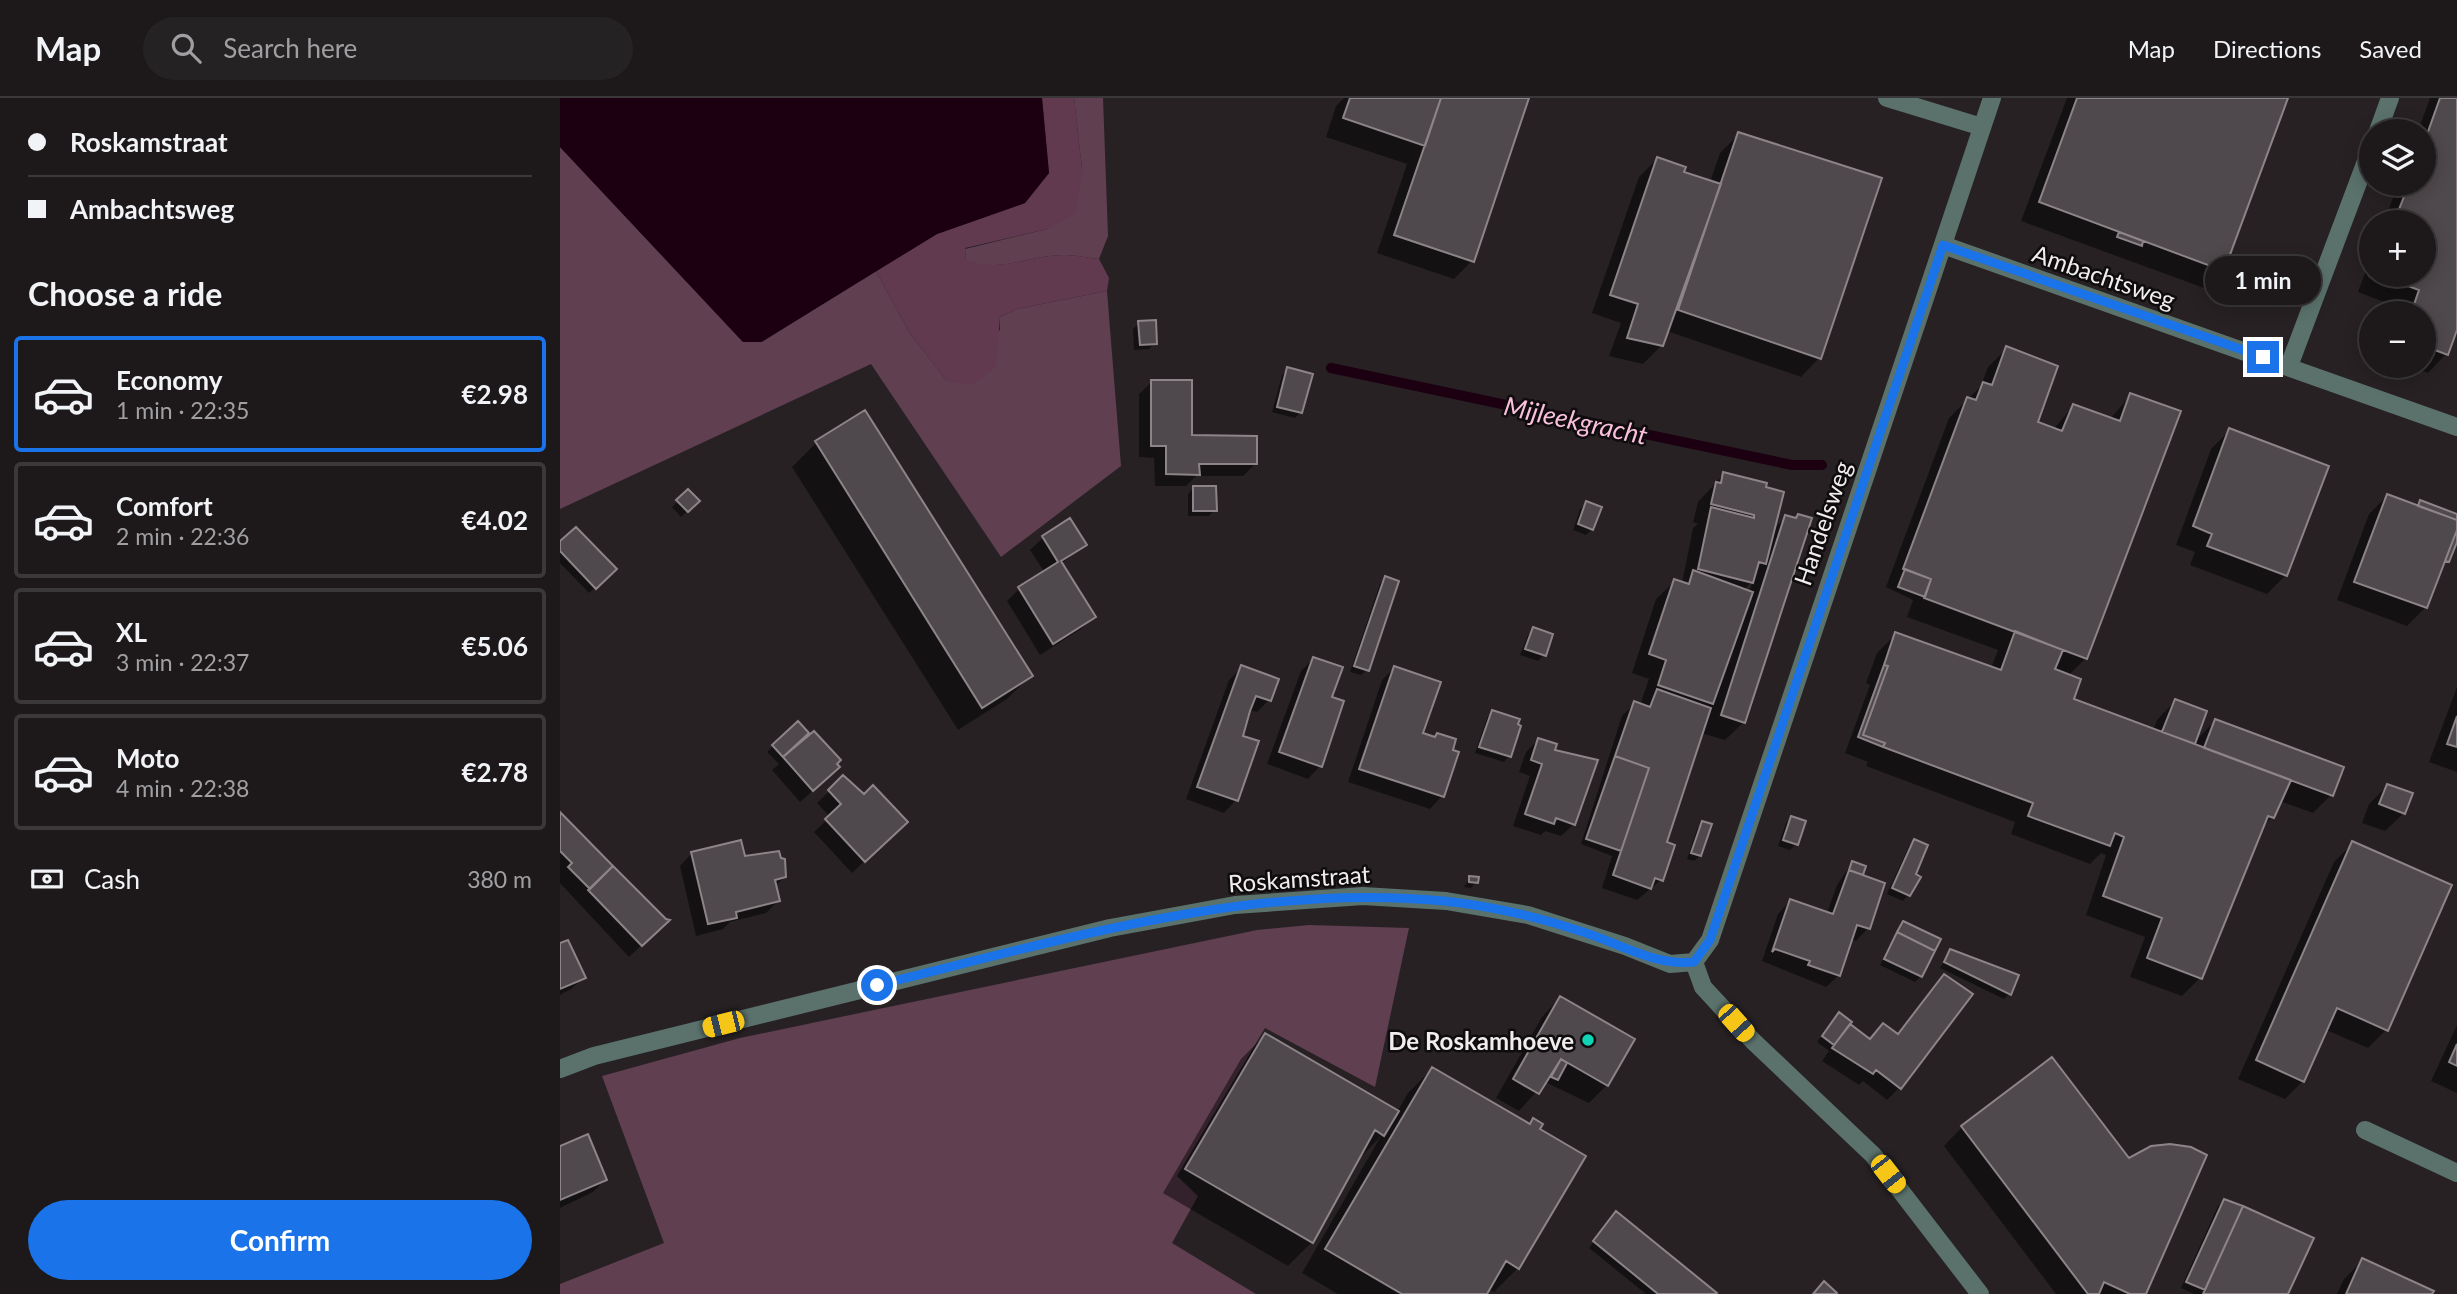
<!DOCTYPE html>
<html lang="en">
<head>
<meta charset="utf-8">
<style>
	body { margin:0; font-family:Lato,sans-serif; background:#252224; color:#f1f3f6; height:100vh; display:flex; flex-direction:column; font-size:26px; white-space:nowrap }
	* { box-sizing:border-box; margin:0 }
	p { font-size:23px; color:#a0a0a3 }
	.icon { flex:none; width:38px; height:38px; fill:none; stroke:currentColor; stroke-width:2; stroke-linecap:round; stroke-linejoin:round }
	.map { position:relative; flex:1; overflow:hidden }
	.sheet { display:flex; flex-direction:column; background:#1d191b; width:560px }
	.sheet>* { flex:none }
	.top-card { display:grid; align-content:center; height:154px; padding:0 28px; background:#1d191b }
	.tools { position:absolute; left:1799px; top:21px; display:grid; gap:14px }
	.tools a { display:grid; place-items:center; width:77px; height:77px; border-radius:50%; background:#1d191b; box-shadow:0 4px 18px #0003,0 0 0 2px #3b383a; font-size:35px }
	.end { position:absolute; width:32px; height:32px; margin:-16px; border:9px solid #1a73e8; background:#fff; box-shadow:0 0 0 4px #fff }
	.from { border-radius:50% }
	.bubble { position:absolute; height:49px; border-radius:24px; background:#1d191b; box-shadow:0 4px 18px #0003,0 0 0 2px #3b383a; font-size:23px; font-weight:700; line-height:49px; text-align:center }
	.car { position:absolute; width:21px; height:42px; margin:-21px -10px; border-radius:9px; box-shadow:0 0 5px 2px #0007; background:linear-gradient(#f5c518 24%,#345 0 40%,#f5c518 0 76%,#345 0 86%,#f5c518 0) }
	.top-card b { display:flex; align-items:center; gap:24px; height:66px; font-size:26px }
	.top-card b+b { border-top:2px solid #3b383a }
	.top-card i { width:18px; height:18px; background:#f1f3f6 }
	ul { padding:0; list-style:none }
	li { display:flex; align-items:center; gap:21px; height:116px; margin:0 14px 10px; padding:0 14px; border:4px solid #3b383a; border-radius:7px }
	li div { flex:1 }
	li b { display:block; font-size:26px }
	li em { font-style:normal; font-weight:700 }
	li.selected { border-color:#1a73e8 }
	li>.icon { width:63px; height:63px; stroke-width:1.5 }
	h2 { padding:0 28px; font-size:32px; line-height:84px }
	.pay { display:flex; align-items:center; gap:18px; height:77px; padding:0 28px; font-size:26px }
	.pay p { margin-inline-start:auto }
	.action { display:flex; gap:14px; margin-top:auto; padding:14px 28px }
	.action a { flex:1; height:80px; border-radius:42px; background:#1a73e8; color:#fff; font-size:28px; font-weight:700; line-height:80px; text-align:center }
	header { display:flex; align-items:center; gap:42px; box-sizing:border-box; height:98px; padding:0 35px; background:#1d191b; border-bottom:2px solid #3b383a }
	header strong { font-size:33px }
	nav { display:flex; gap:38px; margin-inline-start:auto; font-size:24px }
	.search { width:490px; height:63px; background:#252224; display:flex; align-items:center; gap:18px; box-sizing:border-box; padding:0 24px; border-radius:38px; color:#a0a0a3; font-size:26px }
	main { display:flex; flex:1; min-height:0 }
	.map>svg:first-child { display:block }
	.green { fill:#603f51 }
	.forest { fill:#623a50 }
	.water { fill:#1c0011 }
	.shadow { fill:#0007; fill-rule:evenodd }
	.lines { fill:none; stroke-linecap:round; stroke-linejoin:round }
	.stream { stroke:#1c0011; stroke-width:10 }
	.building { fill:#4f484c; stroke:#8c8488; stroke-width:2 }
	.street { stroke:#5b726c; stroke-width:18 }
	.route { stroke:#1a73e8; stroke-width:9 }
	.poi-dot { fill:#0fd5b4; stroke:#0e0c0d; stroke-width:2.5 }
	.labels { text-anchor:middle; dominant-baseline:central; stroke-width:5; stroke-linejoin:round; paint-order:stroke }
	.street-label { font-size:24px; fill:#f1edef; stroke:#0e0c0d }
	.poi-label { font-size:24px; font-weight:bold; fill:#f1edef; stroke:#0e0c0d; text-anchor:end }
	.water-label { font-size:26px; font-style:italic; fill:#f9bfdd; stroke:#0e0c0d }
</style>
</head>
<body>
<header>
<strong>Map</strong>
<div class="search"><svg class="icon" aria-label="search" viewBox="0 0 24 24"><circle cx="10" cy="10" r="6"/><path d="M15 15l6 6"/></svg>Search here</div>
<nav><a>Map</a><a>Directions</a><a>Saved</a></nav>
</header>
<main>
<section class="sheet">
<div class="top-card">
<b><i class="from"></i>Roskamstraat</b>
<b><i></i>Ambachtsweg</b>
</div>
<h2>Choose a ride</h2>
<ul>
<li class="selected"><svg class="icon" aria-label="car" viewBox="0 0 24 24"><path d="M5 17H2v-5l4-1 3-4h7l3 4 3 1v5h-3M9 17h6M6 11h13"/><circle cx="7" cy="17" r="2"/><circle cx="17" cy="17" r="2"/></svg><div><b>Economy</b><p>1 min · 22:35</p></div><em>€2.98</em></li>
<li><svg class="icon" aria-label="car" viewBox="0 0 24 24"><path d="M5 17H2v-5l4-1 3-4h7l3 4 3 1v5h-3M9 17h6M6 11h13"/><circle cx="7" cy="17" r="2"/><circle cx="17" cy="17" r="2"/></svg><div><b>Comfort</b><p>2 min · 22:36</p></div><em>€4.02</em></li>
<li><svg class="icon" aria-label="car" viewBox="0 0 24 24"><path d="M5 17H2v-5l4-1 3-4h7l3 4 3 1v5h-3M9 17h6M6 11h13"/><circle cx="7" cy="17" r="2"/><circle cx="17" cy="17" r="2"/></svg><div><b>XL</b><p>3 min · 22:37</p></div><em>€5.06</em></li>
<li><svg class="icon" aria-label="car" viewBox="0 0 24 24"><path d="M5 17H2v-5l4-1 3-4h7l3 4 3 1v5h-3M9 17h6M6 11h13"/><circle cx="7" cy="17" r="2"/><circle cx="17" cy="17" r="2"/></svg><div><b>Moto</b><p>4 min · 22:38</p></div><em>€2.78</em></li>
</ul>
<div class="pay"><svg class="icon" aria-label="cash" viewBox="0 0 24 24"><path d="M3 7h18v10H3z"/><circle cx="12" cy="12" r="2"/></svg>Cash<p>380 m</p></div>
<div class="action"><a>Confirm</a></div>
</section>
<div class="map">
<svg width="1897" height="1196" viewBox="0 0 1897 1196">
	<rect width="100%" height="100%" fill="#272124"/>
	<path class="green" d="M514,0H543L548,138L539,161C528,160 516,157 505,157C470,157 441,175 406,163L405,151L487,131L522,71Z
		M0,49L183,244H202L316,173L349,234L387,283L440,232V219L457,211L547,193L561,368L441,459L311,266L0,411Z
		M749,827L849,830L815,989L705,930L617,1078L638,1098L612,1145L696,1196H0V1186L104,1145L42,978L180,940L697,832Z"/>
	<path class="forest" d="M482,0H514L522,71L516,115L487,131L405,150L406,162C441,175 470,157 505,157C516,157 528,160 539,161L549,180L547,193L457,211L440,219L436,269L412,287L387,283L349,234L316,173L377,136L465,105L489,75Z"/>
	<path class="water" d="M0,0H482L489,75L465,105L377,136L201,244H183L0,49Z"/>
	<path class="shadow" d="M784,0H968L912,163L894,181L817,155L847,66L766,39L776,8Z
		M1507,0H1726L1663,172L1644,190L1461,123Z
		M1870,0H1897V227L1886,256L1868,275L1849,268H1864V215H1840L1842,211L1798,194L1811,159V177H1864V124H1824L1838,86H1864V33H1858Z
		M1179,36L1320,81L1259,260L1241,279L1107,233L1102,247L1083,266L1049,258L1061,225L1032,215L1079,79L1097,61L1122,75L1150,84L1160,55Z
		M579,225L595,245L589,251L574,252L573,231Z
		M1447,250L1475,325L1493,332L1513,308L1550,321L1571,297L1526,560L1508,578L1512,602L1593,632L1597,622L1615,603L1634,644L1655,623L1771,697L1753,715L1720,703L1712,719L1701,731L1640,880L1622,898L1570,879L1585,839L1526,817L1546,757L1541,755L1530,766L1451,736L1455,724L1306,668L1308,664L1285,655L1310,587L1306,585L1317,555L1336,536L1431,570L1438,552L1347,519L1353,502L1326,489L1389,320L1421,288L1428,269Z
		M728,271L741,314L735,320L712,314L722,277Z
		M592,284L630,339L696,365L683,378H636L626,388H595L594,360L579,359V296Z
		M304,314L471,577L447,601L398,632L232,369L256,345Z
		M1670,332L1726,477L1707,496L1630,467L1635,454L1616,447L1651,351Z
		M1164,376L1212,433L1226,419L1184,624L1165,642L1141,635L1105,745L1101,782L1077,802L1042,790L1052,758L1021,746L1062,618L1075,605L1080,607L1089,581L1072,575L1096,501L1115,483L1122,485L1133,430L1138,426L1133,424L1138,404ZM1193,483L1189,494L1183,492Z
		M633,390L655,412L649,418H628V396Z
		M128,393L137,403L121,419L112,409Z
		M1827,398L1856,408L1860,404L1897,418V439L1888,463L1882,469L1866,509L1847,528L1777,502L1809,416Z
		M1026,405L1032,431L1026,437L1013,432L1020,411Z
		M510,423L525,446L501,466L534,519L521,531L480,557L447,503L459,491L485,475L470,452L483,440Z
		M0,445L55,471L29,495L0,465Z
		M825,480L807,572L801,577L790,574L820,486Z
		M973,531L984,557L978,563L960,557L968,537Z
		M753,561L770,600L760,668L748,681L707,666L741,573Z
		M682,569L709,602L697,614L689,612L681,639L676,702L664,715L626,701L669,582Z
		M834,570L861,636L897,655L882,698L870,711L788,684L822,582Z
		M1897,589V674L1869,664Z
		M933,614L949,658L944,664L915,655L927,620Z
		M978,642L993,653L1014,726L1001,738L985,733L981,737L953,728L970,678L959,674L966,654Z
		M213,648L224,660L265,682L240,704L212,672L219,666L207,654Z
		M283,680L304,699L333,736L292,775L254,734L270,719L257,705Z
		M1827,688L1844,715L1825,733L1802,725L1809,706Z
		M0,714L105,824L111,819L69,859L0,785Z
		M1232,720L1236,746L1230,752L1218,748L1226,725Z
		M1142,725L1140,758L1134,763L1127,761L1137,731Z
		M1355,743L1348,797L1343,803L1327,796L1349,748Z
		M1793,745L1826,932L1808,950L1766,932L1743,983L1725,1001L1678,981L1774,764Z
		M132,755L184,760L218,755L226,771L225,779L215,788L218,803L206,815L170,824L163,831L136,838L120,768Z
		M1292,765L1304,769L1301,778L1308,830L1296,843L1290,841L1279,877L1266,889L1202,863L1218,816L1230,803L1267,815L1277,787Z
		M910,780L916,784L911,790L904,789Z
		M1343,825L1361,878L1355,884L1320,867Z
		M0,847L24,879L11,891L0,897Z
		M1391,853L1449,896L1444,901L1380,870Z
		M1385,878L1339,990L1327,1002L1303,983L1299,987L1262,963L1269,953L1257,944L1274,922L1288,927L1309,943L1323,927L1337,937Z
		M1000,900L1047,987L1029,1005L985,984L959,1013L936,1000L982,919Z
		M1897,927V995L1871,983Z
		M705,937L837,1014L848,995L872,971L969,1027L973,1023L958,1170L934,1194L928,1190L925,1196H778L742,1175L821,1038L799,1061L752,1144L728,1168L603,1095L681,961Z
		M1402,1029L1584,1196H1496L1384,1048Z
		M0,1050L45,1082L33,1094L0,1110Z
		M1664,1103L1727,1196H1634L1621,1190L1658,1108Z
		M1051,1121L1154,1196H1086L1029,1150Z
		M1802,1163L1870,1196H1777L1784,1181Z"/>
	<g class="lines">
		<path class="stream" d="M771,270L1232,367H1262"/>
	</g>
	<path class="building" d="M790,0H881L865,48L783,20Z
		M881,0H969L914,164L834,137Z
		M1517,0H1728L1664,173L1479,104Z
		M1880,0H1897V232L1888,257L1864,248V215H1851L1859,192L1818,177H1864V124H1834L1849,86H1864V45Z
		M1178,34L1322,80L1261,261L1118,212Z
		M1097,59L1126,69L1124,74L1161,86L1103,248L1067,240L1078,206L1050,197Z
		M1559,134L1583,143L1582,148L1557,139Z
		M596,222L597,246L580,247L578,223Z
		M1446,248L1498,268L1478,324L1502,333L1513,306L1560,323L1570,295L1621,313L1527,561L1364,500L1371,481L1343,471L1407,299L1416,302L1423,284L1432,287Z
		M727,269L753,276L742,315L717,309Z
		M591,282H632V337L697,338V366H639L640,377L606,376V348H591Z
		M305,312L473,578L422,610L255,343Z
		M1669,330L1769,368L1727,478L1647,448L1652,436L1633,428Z
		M1163,374L1207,385L1206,389L1224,394L1206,466L1199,464L1193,485L1138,471L1151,409L1194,420V417L1151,406L1156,384L1161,385Z
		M633,388H656L657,413H633Z
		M128,391L140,403L128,414L116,402Z
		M1827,396L1897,422V432L1867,510L1794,484Z
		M1860,402L1897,416V422L1858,408Z
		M1026,403L1042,409L1033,432L1018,426Z
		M1238,416L1252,420L1185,625L1161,617L1225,417L1236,420Z
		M510,420L527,447L501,463L536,519L493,546L458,489L498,464L482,438Z
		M16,429L57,471L36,491L0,453V443Z
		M1897,432V444L1889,464L1885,463Z
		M1345,471L1371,481L1365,499L1338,489Z
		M1133,472L1193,494L1153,606L1098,587L1106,562L1089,556L1114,481L1129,486Z
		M825,478L839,483L809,573L794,568Z
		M973,529L993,536L986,558L965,551Z
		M1455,533L1503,552L1495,571L1521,581L1514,601L1731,682L1714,720L1708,718L1642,881L1587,860L1602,820L1543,798L1564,739L1555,735L1550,748L1468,718L1473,705L1323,649L1325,645L1303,637L1328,568L1324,567L1335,534L1441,572Z
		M753,559L783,569L772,599L784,603L762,669L719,654Z
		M681,567L719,581L711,603L696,598L690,613L683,638L699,643L678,703L637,689Z
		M1324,567L1328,568L1303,637L1325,645L1323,649L1298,639Z
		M834,568L881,584L863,635L875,639L877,635L896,641L893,652L899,654L884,699L799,671Z
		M1097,591L1151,610L1107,744L1115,747L1103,783L1095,780L1091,791L1053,777L1089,670L1055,658L1074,603L1090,609Z
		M1615,601L1647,613L1635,646L1602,634Z
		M932,612L960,621L958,626L961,628L951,659L919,649Z
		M1897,618V649L1887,646Z
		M1655,621L1784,669L1773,698L1644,650Z
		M238,623L249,635L223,659L212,647Z
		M254,633L281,662L277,666L280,669L253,693L223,659Z
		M978,640L997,646L995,652L1038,662L1015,727L996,720L994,726L965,716L982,666L971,662Z
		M1055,658L1089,670L1061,753L1026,741Z
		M283,677L304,696L313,687L348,724L305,764L265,721L281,706L268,692Z
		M1827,686L1853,695L1845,716L1819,706Z
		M0,714L53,768L30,791L8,769L12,765L0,753Z
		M1231,718L1246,723L1238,747L1223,742Z
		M1142,723L1152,726L1141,758L1131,755Z
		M1354,741L1368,747L1356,776L1361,779L1350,798L1332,790Z
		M181,742L185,758L219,753L221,760L225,761L226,779L215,782L220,803L176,814L177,820L148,826L131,754Z
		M1792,743L1892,787L1828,933L1777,910L1744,984L1696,962Z
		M1292,763L1306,768L1303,777L1289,772Z
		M53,768L106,821L110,822L82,848L28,792Z
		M1289,772L1325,785L1310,831L1297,827L1280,878L1248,867L1250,863L1215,851L1212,854L1230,801L1273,816Z
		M909,778L919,779L918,785L909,784Z
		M1343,823L1381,841L1375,853L1337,834Z
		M1337,834L1375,853L1362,879L1324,861Z
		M8,842L26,880L0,891V845Z
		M1390,851L1459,877L1451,897L1384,864Z
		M1384,876L1413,896L1341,991L1316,972L1313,976L1272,950L1290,926L1310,941L1323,925L1338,936Z
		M1000,898L1075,941L1048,988L1001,961L979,996L953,981Z
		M1279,914L1292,924L1274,947L1262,938Z
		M705,935L839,1013L824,1038L815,1032L753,1145L625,1071Z
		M1897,946V968L1889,964Z
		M1492,959L1569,1060L1591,1048L1610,1046L1631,1049L1647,1057L1586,1196H1570L1544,1184L1539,1196H1528L1401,1028Z
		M1001,961L1007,965L998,982L991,979Z
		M872,969L970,1026L973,1020L983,1026L980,1031L1026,1058L959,1171L946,1163L927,1196H842L765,1151Z
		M28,1036L47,1082L0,1102V1048Z
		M1664,1101L1683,1108L1645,1192L1626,1184Z
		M1683,1108L1754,1140L1728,1196H1643Z
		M1056,1113L1157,1195L1156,1196H1098L1033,1143Z
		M1802,1160L1874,1193L1872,1196H1786Z
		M1264,1183L1277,1195L1276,1196H1253Z"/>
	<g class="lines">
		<path class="street" d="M1327,0L1422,29
			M1818,33L1830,0
			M1383,147L1897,329
			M1729,268L1811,50
			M1134,864L1150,842L1432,0
			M1134,864L1143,889L1193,943L1313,1057L1420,1196
			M0,971L34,958L550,830L675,807L803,798L886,803L968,817L1065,848L1110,866L1134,864
			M1805,1032L1897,1075"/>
	</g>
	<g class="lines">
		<path class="route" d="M317,887C502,842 692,784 884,803C932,808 978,819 1023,834C1061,846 1094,868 1134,864L1150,842L1383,147L1703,259"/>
	</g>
	<circle class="poi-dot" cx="1028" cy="942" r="7"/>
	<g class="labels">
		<g class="street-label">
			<text transform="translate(1544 178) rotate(19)">Ambachtsweg</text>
			<text transform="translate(1262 425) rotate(-71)">Handelsweg</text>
			<text transform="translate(739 780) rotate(-4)">Roskamstraat</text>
		</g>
		<g class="poi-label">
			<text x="1014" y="942">De Roskamhoeve</text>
		</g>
		<g class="water-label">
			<text transform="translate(1016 322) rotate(12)">Mijleekgracht</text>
		</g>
	</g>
</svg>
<div class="tools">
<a><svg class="icon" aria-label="layers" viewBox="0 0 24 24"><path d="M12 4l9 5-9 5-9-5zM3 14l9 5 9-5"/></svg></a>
<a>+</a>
<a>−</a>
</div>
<i class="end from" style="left:317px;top:887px"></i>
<i class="end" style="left:1703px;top:259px"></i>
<div class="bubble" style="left:1645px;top:158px;width:116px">1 min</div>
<i class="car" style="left:1176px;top:925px;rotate:138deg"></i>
<i class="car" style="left:163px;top:926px;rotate:256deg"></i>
<i class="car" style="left:1328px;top:1076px;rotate:142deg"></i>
</div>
</main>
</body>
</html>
